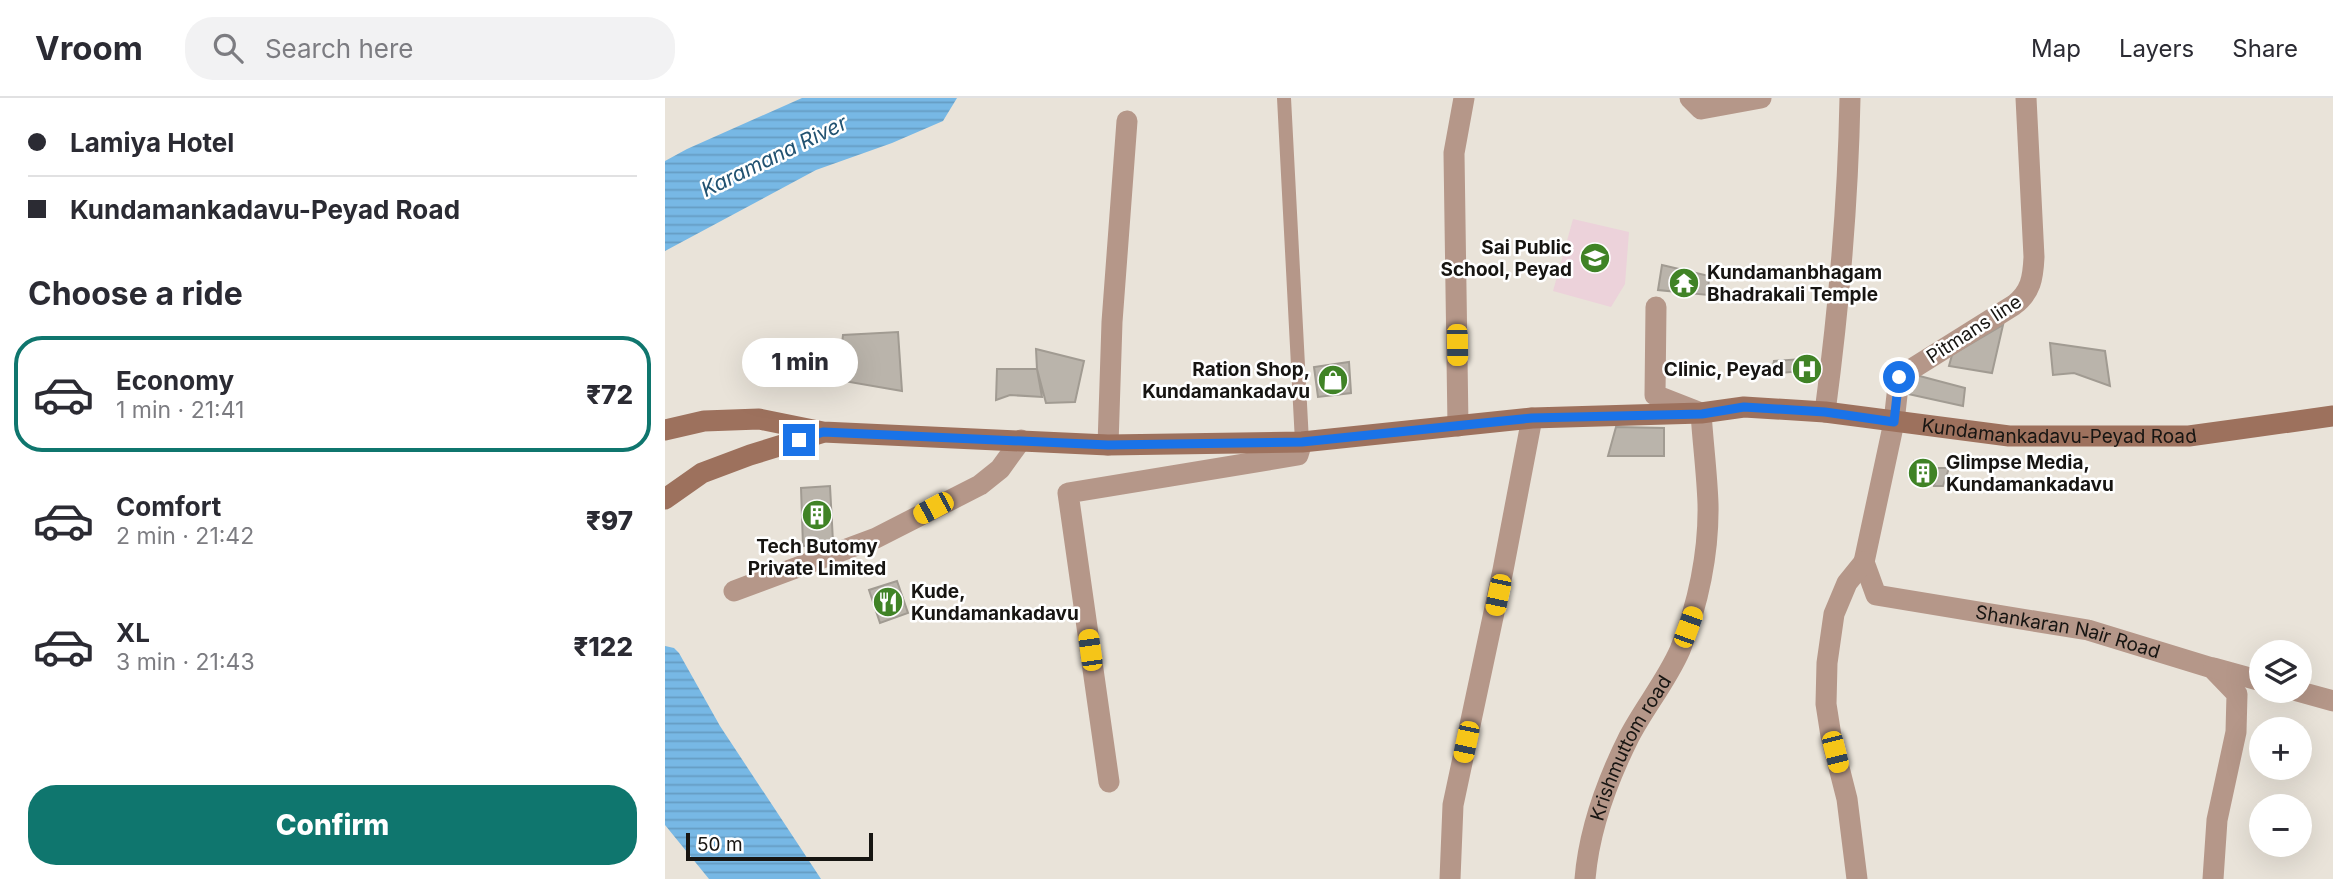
<!DOCTYPE html>
<html lang="en">
<head>
<meta charset="utf-8">
<style>
	body { margin:0; font-family:Inter,sans-serif; background:#f2f2f3; color:#2b2b33; height:100vh; display:flex; flex-direction:column; font-size:26px; white-space:nowrap }
	* { box-sizing:border-box; margin:0 }
	p { font-size:23px; color:#7c7c81 }
	.icon { flex:none; width:38px; height:38px; fill:none; stroke:currentColor; stroke-width:2; stroke-linecap:round; stroke-linejoin:round }
	.map { position:relative; flex:1; overflow:hidden }
	.sheet { display:flex; flex-direction:column; background:#fff; width:665px }
	.sheet>* { flex:none }
	.guide { display:grid; align-content:center; height:154px; padding:0 28px; background:#fff }
	.controls { position:absolute; left:1584px; top:542px; display:grid; gap:14px }
	.controls a { display:grid; place-items:center; width:63px; height:63px; border-radius:50%; background:#fff; box-shadow:0 7px 28px #0002; font-size:35px }
	.scale { position:absolute; left:21px; bottom:18px; width:187px; box-sizing:border-box; padding-left:7px; border:4px solid #171512; border-top:0; font-size:19px; line-height:24px; white-space:nowrap; color:#171512; -webkit-text-stroke:5px #fff; paint-order:stroke }
	.end { position:absolute; width:32px; height:32px; margin:-16px; border:9px solid #1a73e8; background:#fff; box-shadow:0 0 0 4px #fff }
	.from { border-radius:50% }
	.bubble { position:absolute; height:49px; border-radius:24px; background:#fff; box-shadow:0 7px 28px #0002; font-size:23px; font-weight:800; line-height:49px; text-align:center }
	.car { position:absolute; width:21px; height:42px; margin:-21px -10px; border-radius:9px; box-shadow:0 0 5px 2px #0007; background:linear-gradient(#f5c518 24%,#345 0 40%,#f5c518 0 76%,#345 0 86%,#f5c518 0) }
	.guide b { display:flex; align-items:center; gap:24px; height:66px; font-size:26px }
	.guide b+b { border-top:2px solid #e1e1e2 }
	.guide i { width:18px; height:18px; background:#2b2b33 }
	ul { padding:0; list-style:none }
	li { display:flex; align-items:center; gap:21px; height:116px; margin:0 14px 10px; padding:0 14px; border:4px solid transparent; border-radius:28px }
	li div { flex:1 }
	li b { display:block; font-size:26px }
	li em { font-style:normal; font-weight:800 }
	li.current { border-color:#0f766e }
	li>.icon { width:63px; height:63px; stroke-width:1.5 }
	h2 { padding:0 28px; font-size:32px; line-height:84px }
	.primary-button { display:flex; gap:14px; margin-top:auto; padding:14px 28px }
	.primary-button a { flex:1; height:80px; border-radius:28px; background:#0f766e; color:#fff; font-size:28px; font-weight:800; line-height:80px; text-align:center }
	header { display:flex; align-items:center; gap:42px; box-sizing:border-box; height:98px; padding:0 35px; background:#fff; border-bottom:2px solid #e1e1e2 }
	header strong { font-size:33px }
	nav { display:flex; gap:38px; margin-inline-start:auto; font-size:24px }
	.search { width:490px; height:63px; background:#f2f2f3; display:flex; align-items:center; gap:18px; box-sizing:border-box; padding:0 24px; border-radius:28px; color:#7c7c81; font-size:26px }
	main { display:flex; flex:1; min-height:0 }
	.map>svg:first-child { display:block }
	.education { fill:#ecd2da }
	.water { fill:url(#water-rules) }
	.building { fill:#bab4ab; stroke:#a19b92; stroke-width:2 }
	.lines { fill:none; stroke-linecap:round; stroke-linejoin:round }
	.service { stroke:#b59789; stroke-width:14 }
	.minor { stroke:#b59789; stroke-width:21 }
	.secondary { stroke:#9d715d; stroke-width:21 }
	.route { stroke:#1a73e8; stroke-width:9 }
	.labels { text-anchor:middle; dominant-baseline:central; stroke-width:5; stroke-linejoin:round; paint-order:stroke }
	.poi-label { font-size:19px; font-weight:bold; fill:#171512; stroke:#fff; text-anchor:end }
	.street-label { font-size:19px; fill:#171512; stroke:#fff }
	.water-label { font-size:21px; font-style:italic; fill:#215271; stroke:#fff }
</style>
</head>
<body>
<header>
<strong>Vroom</strong>
<div class="search"><svg class="icon" aria-label="search" viewBox="0 0 24 24"><circle cx="10" cy="10" r="6"/><path d="M15 15l6 6"/></svg>Search here</div>
<nav><a>Map</a><a>Layers</a><a>Share</a></nav>
</header>
<main>
<section class="sheet">
<div class="guide">
<b><i class="from"></i>Lamiya Hotel</b>
<b><i></i>Kundamankadavu-Peyad Road</b>
</div>
<h2>Choose a ride</h2>
<ul>
<li class="current"><svg class="icon" aria-label="car" viewBox="0 0 24 24"><path d="M5 17H2v-5l4-1 3-4h7l3 4 3 1v5h-3M9 17h6M6 11h13"/><circle cx="7" cy="17" r="2"/><circle cx="17" cy="17" r="2"/></svg><div><b>Economy</b><p>1 min · 21:41</p></div><em>₹72</em></li>
<li><svg class="icon" aria-label="car" viewBox="0 0 24 24"><path d="M5 17H2v-5l4-1 3-4h7l3 4 3 1v5h-3M9 17h6M6 11h13"/><circle cx="7" cy="17" r="2"/><circle cx="17" cy="17" r="2"/></svg><div><b>Comfort</b><p>2 min · 21:42</p></div><em>₹97</em></li>
<li><svg class="icon" aria-label="car" viewBox="0 0 24 24"><path d="M5 17H2v-5l4-1 3-4h7l3 4 3 1v5h-3M9 17h6M6 11h13"/><circle cx="7" cy="17" r="2"/><circle cx="17" cy="17" r="2"/></svg><div><b>XL</b><p>3 min · 21:43</p></div><em>₹122</em></li>
</ul>
<div class="primary-button"><a>Confirm</a></div>
</section>
<div class="map">
<svg width="1668" height="781" viewBox="0 0 1668 781">
	<defs>
		<pattern id="water-rules" width="6" height="5" patternUnits="userSpaceOnUse" patternTransform="scale(1.75)"><rect width="6" height="5" fill="#77b8e5"/><path d="M0 2.5h6" fill="none" stroke="#669dc3"/></pattern>
	</defs>
	<rect width="100%" height="100%" fill="#e9e3d9"/>
	<path class="education" d="M908,121L964,134L960,186L946,209L888,193Z"/>
	<path class="water" d="M137,0H292L278,23L227,45L151,72L0,153V63L22,51Z
		M0,548L9,550L14,555L55,628L156,781H44L0,727Z"/>
	<path class="building" d="M997,167L1044,178L1043,197L993,192Z
		M1338,227L1327,275L1284,268L1287,257Z
		M233,234L237,293L173,282L178,237Z
		M1385,245L1440,253L1445,288L1409,275L1388,277Z
		M371,251L419,263L410,304L381,305L372,271Z
		M1137,261L1135,273L1106,276L1109,263Z
		M1138,263L1149,266L1145,278L1136,275Z
		M684,264L686,295L653,299L649,269Z
		M332,271H372L377,299L345,297L331,302Z
		M1247,276L1300,290L1298,308L1243,296Z
		M951,329L999,330V358H943Z
		M1249,363L1270,367L1266,386L1246,382Z
		M1273,370H1284L1278,388H1269Z
		M165,388L168,444L138,448L136,390Z
		M232,483L243,515L215,525L204,492Z"/>
	<g class="lines">
		<path class="service" d="M619,0L637,344"/>
		<g class="minor">
			<path d="M1025,0L1036,11L1096,0"/>
			<path id="s1" d="M1361,0L1369,159C1368,180 1366,194 1349,207L1234,279L1229,324L1199,464L1211,497L1423,532L1547,570L1572,596L1571,634L1552,722L1548,781"/>
			<path d="M1160,314C1174,209 1183,105 1185,0"/>
			<path d="M793,328L789,55L799,0"/>
			<path d="M443,347L447,224L462,23"/>
			<path d="M69,493L211,440L315,387L335,371L356,342"/>
			<path d="M1549,570L1596,583"/>
			<path d="M1632,593L1668,603"/>
			<path d="M444,684L403,395L633,357L637,344"/>
			<path d="M785,781L788,707L838,472L867,320"/>
			<path id="s2" d="M920,781C924,732 942,683 964,639C979,610 1002,582 1015,552C1033,507 1044,455 1043,406C1042,376 1038,346 1036,315L990,297L991,209"/>
			<path d="M1192,781L1182,701L1166,638L1161,606L1162,565L1169,516L1182,485L1199,464"/>
		</g>
		<g class="secondary">
			<path id="s3" d="M0,332L39,323L94,321L158,334L443,347L637,344L867,320L1036,315L1079,309L1160,314L1344,338H1524L1668,318"/>
			<path d="M0,401L37,375L85,357L156,335"/>
		</g>
	</g>
	<g class="lines">
		<path class="route" d="M134,342L158,334L443,347L637,344L867,320L1037,316L1079,309L1160,314L1229,324L1234,279"/>
	</g>
	<defs>
		<g id="school-disc" transform="scale(1.575)"><circle r="9.5" fill="#408326" stroke="#fff"/><path d="M0-5L7-2L0 1L-7-2ZM-4 1L0 2.5L4 1V4Q0 6-4 4Z" fill="#fff"/></g>
		<g id="temple-disc" transform="scale(1.575)"><circle r="9.5" fill="#408326" stroke="#fff"/><path d="M0-6L5-2H3V0L6.5 2.5H4V6H1.5V3h-3V6H-4V2.5H-6.5L-3 0V-2H-5Z" fill="#fff"/></g>
		<g id="hospital-disc" transform="scale(1.575)"><circle r="9.5" fill="#408326" stroke="#fff"/><path d="M-5-5h3v3.5h4V-5h3V5h-3V1.5h-4V5h-3Z" fill="#fff"/></g>
		<g id="shop-disc" transform="scale(1.575)"><circle r="9.5" fill="#408326" stroke="#fff"/><path d="M-5-2.5h2.3a2.7 3.5 0 0 1 5.4 0H5L5.5 6h-11ZM-1.5-2.5h3a1.5 2.3 0 0 0-3 0Z" fill="#fff"/></g>
		<g id="building-disc" transform="scale(1.575)"><circle r="9.5" fill="#408326" stroke="#fff"/><path d="M-4-6H4V6H1V3H-1V6H-4ZM-2.5-4.3h1.7v1.8h-1.7ZM.8-4.3h1.7v1.8H.8ZM-2.5-1h1.7V.8h-1.7ZM.8-1h1.7V.8H.8Z" fill="#fff"/></g>
		<g id="restaurant-disc" transform="scale(1.575)"><circle r="9.5" fill="#408326" stroke="#fff"/><path d="M-5-6h1v4h1v-4h1v4h1v-4h1v5L-1.5 .5V6h-2V.5L-5-1ZM5-6V6H3V1.5H1.5Q1.5-4 5-6Z" fill="#fff"/></g>
	</defs>
	<g fill-rule="evenodd">
		<use href="#school-disc" x="930" y="160"/>
		<use href="#temple-disc" x="1019" y="185"/>
		<use href="#hospital-disc" x="1142" y="271"/>
		<use href="#shop-disc" x="668" y="282"/>
		<use href="#building-disc" x="1258" y="375"/>
		<use href="#building-disc" x="152" y="417"/>
		<use href="#restaurant-disc" x="223" y="504"/>
	</g>
	<g class="labels">
		<g class="poi-label">
			<text x="907" y="149">Sai Public<tspan x="907" dy="22">School, Peyad</tspan></text>
			<text x="1042" y="174" text-anchor="start">Kundamanbhagam<tspan x="1042" dy="22">Bhadrakali Temple</tspan></text>
			<text x="645" y="271">Ration Shop,<tspan x="645" dy="22">Kundamankadavu</tspan></text>
			<text x="1119" y="271">Clinic, Peyad</text>
			<text x="1281" y="364" text-anchor="start">Glimpse Media,<tspan x="1281" dy="22">Kundamankadavu</tspan></text>
			<text x="152" y="448" text-anchor="middle">Tech Butomy<tspan x="152" dy="22">Private Limited</tspan></text>
			<text x="246" y="493" text-anchor="start">Kude,<tspan x="246" dy="22">Kundamankadavu</tspan></text>
		</g>
		<g class="street-label">
			<text transform="translate(1309 231) rotate(-33)">Pitmans line</text>
			<text stroke="none"><textPath href="#s3" startOffset="1400">Kundamankadavu-Peyad Road</textPath></text>
			<text stroke="none"><textPath href="#s1" startOffset="768">Shankaran Nair Road</textPath></text>
			<text stroke="none"><textPath href="#s2" startOffset="140">Krishmuttom road</textPath></text>
		</g>
		<g class="water-label">
			<text transform="translate(109 58) rotate(-26)">Karamana River</text>
		</g>
	</g>
</svg>
<div class="controls">
<a><svg class="icon" aria-label="layers" viewBox="0 0 24 24"><path d="M12 4l9 5-9 5-9-5zM3 14l9 5 9-5"/></svg></a>
<a>+</a>
<a>−</a>
</div>
<div class="scale">50 m</div>
<i class="end from" style="left:1234px;top:279px"></i>
<i class="end" style="left:134px;top:342px"></i>
<div class="bubble" style="left:77px;top:240px;width:116px">1 min</div>
<i class="car" style="left:792px;top:247px;rotate:179deg"></i>
<i class="car" style="left:268px;top:410px;rotate:242deg"></i>
<i class="car" style="left:833px;top:497px;rotate:192deg"></i>
<i class="car" style="left:1023px;top:529px;rotate:20deg"></i>
<i class="car" style="left:425px;top:552px;rotate:352deg"></i>
<i class="car" style="left:801px;top:644px;rotate:192deg"></i>
<i class="car" style="left:1170px;top:654px;rotate:166deg"></i>
</div>
</main>
</body>
</html>
